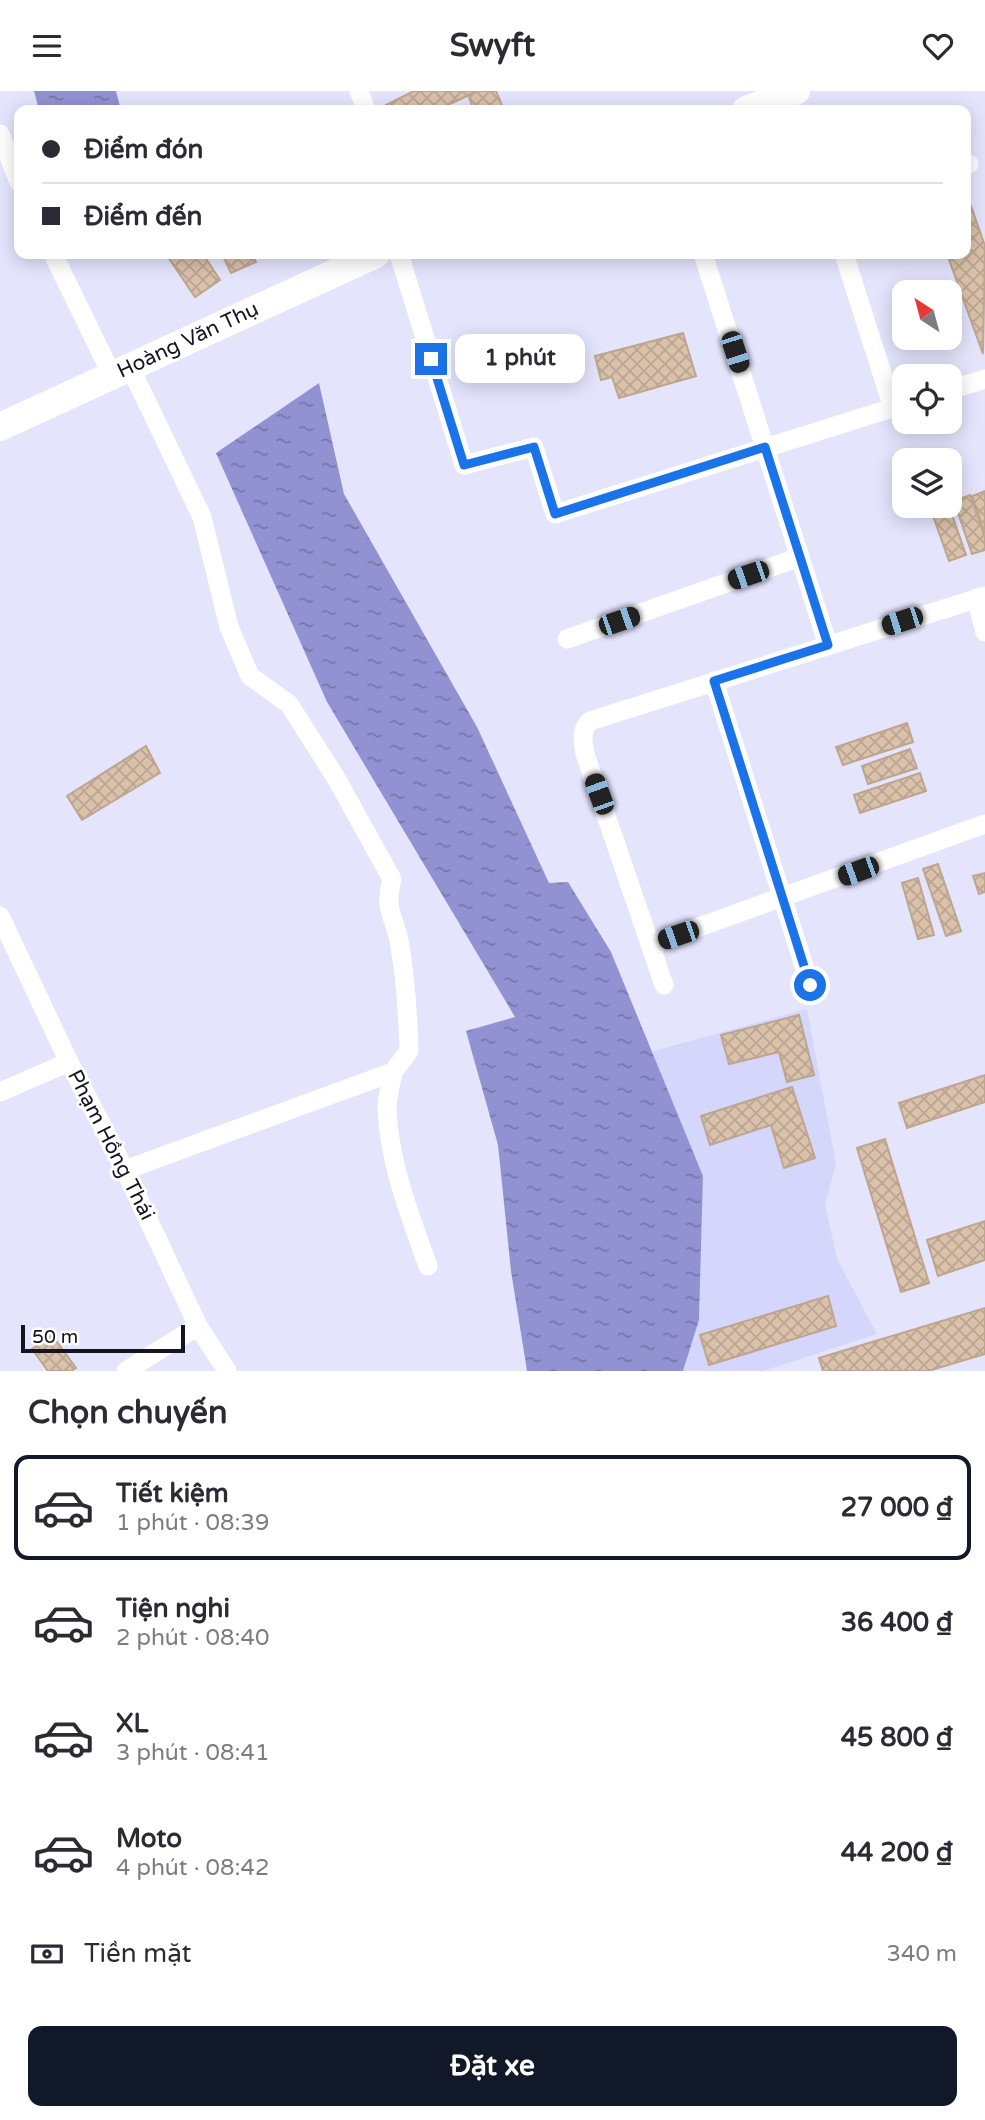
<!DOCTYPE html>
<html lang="vi">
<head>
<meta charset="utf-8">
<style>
	body { margin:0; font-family:"Varela Round",sans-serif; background:#f2f2f3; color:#2b2b33; height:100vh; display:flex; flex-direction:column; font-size:26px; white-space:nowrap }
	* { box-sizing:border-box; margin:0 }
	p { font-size:23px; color:#7c7c81 }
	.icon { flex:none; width:38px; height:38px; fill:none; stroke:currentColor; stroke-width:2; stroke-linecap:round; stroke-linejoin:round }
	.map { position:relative; height:1280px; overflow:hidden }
	.side { display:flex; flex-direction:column; background:#fff; flex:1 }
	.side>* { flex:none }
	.banner { position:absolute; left:14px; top:14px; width:957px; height:154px; border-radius:14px; box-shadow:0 4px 18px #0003; display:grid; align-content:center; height:154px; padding:0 28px; background:#fff }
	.needle { width:46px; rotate:324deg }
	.fabs { position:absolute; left:892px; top:189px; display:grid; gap:14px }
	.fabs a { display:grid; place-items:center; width:70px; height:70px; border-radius:14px; background:#fff; box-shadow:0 4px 18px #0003; font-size:35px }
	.scale { position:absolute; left:21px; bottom:18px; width:164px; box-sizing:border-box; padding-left:7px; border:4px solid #151520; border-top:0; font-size:19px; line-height:24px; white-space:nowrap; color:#151520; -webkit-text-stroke:5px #fff; paint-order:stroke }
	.end { position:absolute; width:32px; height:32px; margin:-16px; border:9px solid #1a73e8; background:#fff; box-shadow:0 0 0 4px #fff }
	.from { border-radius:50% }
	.bubble { position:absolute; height:49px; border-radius:14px; background:#fff; box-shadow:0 4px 18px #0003; font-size:23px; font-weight:700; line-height:49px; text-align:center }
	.car { position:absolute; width:21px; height:42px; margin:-21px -10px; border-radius:9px; box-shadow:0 0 5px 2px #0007; background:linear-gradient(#222 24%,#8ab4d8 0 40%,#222 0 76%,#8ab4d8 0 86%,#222 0) }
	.banner b { display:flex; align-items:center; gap:24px; height:66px; font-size:26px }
	.banner b+b { border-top:2px solid #e1e1e2 }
	.banner i { width:18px; height:18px; background:#2b2b33 }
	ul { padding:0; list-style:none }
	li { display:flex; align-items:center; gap:21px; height:105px; margin:0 14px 10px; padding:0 14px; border:4px solid transparent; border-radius:14px }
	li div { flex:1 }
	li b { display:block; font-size:26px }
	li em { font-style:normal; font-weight:700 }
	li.current { border-color:#111827 }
	li>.icon { width:63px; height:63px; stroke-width:1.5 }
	h2 { padding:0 28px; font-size:32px; line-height:84px }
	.pay { display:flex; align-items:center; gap:18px; height:77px; padding:0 28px; font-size:26px }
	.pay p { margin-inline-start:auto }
	.action { display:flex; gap:14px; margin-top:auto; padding:14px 28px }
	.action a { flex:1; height:80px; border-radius:14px; background:#111827; color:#fff; font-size:28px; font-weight:700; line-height:80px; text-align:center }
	header { display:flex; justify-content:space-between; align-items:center; height:91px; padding:0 28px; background:#fff; font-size:32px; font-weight:700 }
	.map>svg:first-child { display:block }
	.built { fill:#d5d6fc }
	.water { fill:url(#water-ripples) }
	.building { fill:url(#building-cross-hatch); stroke:#bea58f; stroke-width:2 }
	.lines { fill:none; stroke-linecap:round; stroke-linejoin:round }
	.minor { stroke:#fff; stroke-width:19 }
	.secondary { stroke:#fff; stroke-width:28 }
	.route { stroke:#1a73e8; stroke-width:9 }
	.labels { text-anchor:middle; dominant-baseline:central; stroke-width:6; stroke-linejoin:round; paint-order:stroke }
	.street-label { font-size:21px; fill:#151520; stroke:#fff }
</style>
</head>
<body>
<header><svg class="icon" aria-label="menu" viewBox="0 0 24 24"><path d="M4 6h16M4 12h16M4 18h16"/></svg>Swyft<svg class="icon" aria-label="heart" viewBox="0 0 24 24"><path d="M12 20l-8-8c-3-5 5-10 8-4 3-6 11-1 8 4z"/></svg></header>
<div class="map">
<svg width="985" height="1280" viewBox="0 0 985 1280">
	<defs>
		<pattern id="water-ripples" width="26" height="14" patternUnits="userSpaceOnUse" patternTransform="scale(1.75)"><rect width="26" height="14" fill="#9292d2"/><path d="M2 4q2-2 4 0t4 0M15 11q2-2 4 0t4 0" fill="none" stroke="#7676aa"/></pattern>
		<pattern id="building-cross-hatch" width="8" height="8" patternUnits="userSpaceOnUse" patternTransform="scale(1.75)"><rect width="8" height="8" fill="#dac1aa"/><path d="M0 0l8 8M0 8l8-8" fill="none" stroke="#baa592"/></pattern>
	</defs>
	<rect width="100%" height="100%" fill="#e4e5fd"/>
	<path class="built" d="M807,918L836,1073L825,1113L837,1168L877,1243L763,1280H683L699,1229L703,1085L650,961Z"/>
	<path class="water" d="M34,0H116L121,19H39Z
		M319,292L344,403L477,636L549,792L568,791L611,861L703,1085L699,1229L683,1280H527L511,1180L498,1054L466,940L515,926L327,611L216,362Z"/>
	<path class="building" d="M414,0H478L437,19H388L386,14Z
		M478,0H496L504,19H474L468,4Z
		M966,101L985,155L983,263L947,163H966Z
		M166,163H203L220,189L195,206Z
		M222,163H252L256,171L231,182Z
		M683,242L696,285L619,307L612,286L601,289L595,265Z
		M985,400V443L972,405Z
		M970,404L985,447V459L972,463L954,410Z
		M949,415L966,464L949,470L930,416Z
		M907,632L913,651L843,674L836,656Z
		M146,655L160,682L82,729L67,705Z
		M910,658L917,677L868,693L862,675Z
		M920,682L926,700L860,722L854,704Z
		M938,773L961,840L946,845L923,778Z
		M985,782V801L979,803L973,785Z
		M918,787L934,844L918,848L902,792Z
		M799,924L814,984L787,991L779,961L729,973L721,944Z
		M985,984V1011L907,1037L899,1012Z
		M792,996L815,1067L784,1077L771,1034L710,1054L701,1025Z
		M885,1048L929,1192L901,1201L857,1057Z
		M985,1130V1169L938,1185L927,1149Z
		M828,1205L836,1235L709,1274L700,1244Z
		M985,1217V1263L928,1280H823L819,1267Z
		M52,1244L76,1277L71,1280H48L32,1258Z"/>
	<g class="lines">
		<path class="minor" d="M359,0L366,19
			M0,43L19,91
			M966,74L969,73
			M53,163L112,284
			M399,163L464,374L534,356L555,423L905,313
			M703,163L828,554
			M844,163L893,317
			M950,299L985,288
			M976,507L985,541
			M567,548L800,466
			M714,590L810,894
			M0,825L69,971L125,1079L198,1235L227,1280
			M652,853L985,733
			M664,894L585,663C583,650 580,640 590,630L985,505
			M393,981C391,993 387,1006 387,1018C389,1071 410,1125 428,1175
			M0,1001L69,971
			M125,1079L393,981L409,960C408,925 406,891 400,856C396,824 383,824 392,788L336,687L289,613L250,585L229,536L202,426L130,276
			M126,1280L198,1235"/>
		<path class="secondary" d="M746,19L796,0
			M0,336L376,163"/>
	</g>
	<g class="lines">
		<path class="route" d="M431,268L464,374L534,356L555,423L765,356L828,554L714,590L810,894"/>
	</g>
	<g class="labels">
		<g class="street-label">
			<text transform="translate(188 249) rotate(-25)">Hoàng Văn Thụ</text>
			<text transform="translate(111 1054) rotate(63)">Phạm Hồng Thái</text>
		</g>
	</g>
</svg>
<div class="fabs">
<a><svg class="needle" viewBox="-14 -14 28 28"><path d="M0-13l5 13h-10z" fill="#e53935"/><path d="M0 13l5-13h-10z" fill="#7c7c81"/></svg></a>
<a><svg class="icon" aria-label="locate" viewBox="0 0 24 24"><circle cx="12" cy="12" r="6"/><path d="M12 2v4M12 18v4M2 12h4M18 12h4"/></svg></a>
<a><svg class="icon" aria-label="layers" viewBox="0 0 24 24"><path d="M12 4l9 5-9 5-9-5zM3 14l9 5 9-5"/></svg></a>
</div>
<div class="scale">50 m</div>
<i class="end from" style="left:810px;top:894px"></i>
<i class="end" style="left:431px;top:268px"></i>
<div class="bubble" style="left:455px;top:243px;width:130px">1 phút</div>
<i class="car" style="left:735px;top:261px;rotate:162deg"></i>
<i class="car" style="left:748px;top:484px;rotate:251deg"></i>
<i class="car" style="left:619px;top:530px;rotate:71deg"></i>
<i class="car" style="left:902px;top:530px;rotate:252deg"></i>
<i class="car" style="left:599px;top:703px;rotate:340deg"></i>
<i class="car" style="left:858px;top:780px;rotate:250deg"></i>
<i class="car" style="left:678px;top:844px;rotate:251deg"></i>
<div class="banner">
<b><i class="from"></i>Điểm đón</b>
<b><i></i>Điểm đến</b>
</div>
</div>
<section class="side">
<h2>Chọn chuyến</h2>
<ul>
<li class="current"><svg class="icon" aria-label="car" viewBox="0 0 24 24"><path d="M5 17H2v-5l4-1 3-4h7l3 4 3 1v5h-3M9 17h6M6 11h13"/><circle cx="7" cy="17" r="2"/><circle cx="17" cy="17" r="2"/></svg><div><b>Tiết kiệm</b><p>1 phút · 08:39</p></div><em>27 000 ₫</em></li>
<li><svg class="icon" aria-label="car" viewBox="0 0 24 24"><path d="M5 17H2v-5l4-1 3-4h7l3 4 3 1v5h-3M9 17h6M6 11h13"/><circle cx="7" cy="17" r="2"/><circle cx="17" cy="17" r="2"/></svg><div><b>Tiện nghi</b><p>2 phút · 08:40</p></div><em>36 400 ₫</em></li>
<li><svg class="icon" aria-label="car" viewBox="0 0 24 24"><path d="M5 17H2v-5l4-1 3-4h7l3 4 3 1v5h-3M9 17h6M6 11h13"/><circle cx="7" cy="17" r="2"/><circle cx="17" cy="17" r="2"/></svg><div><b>XL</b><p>3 phút · 08:41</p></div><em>45 800 ₫</em></li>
<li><svg class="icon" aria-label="car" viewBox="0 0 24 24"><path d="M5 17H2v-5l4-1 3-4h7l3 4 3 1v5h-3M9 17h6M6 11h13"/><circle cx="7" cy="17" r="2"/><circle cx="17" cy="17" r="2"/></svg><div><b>Moto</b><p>4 phút · 08:42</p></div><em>44 200 ₫</em></li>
</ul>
<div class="pay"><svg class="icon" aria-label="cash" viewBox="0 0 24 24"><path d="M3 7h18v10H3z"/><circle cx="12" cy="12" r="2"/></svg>Tiền mặt<p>340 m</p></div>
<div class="action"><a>Đặt xe</a></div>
</section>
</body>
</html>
